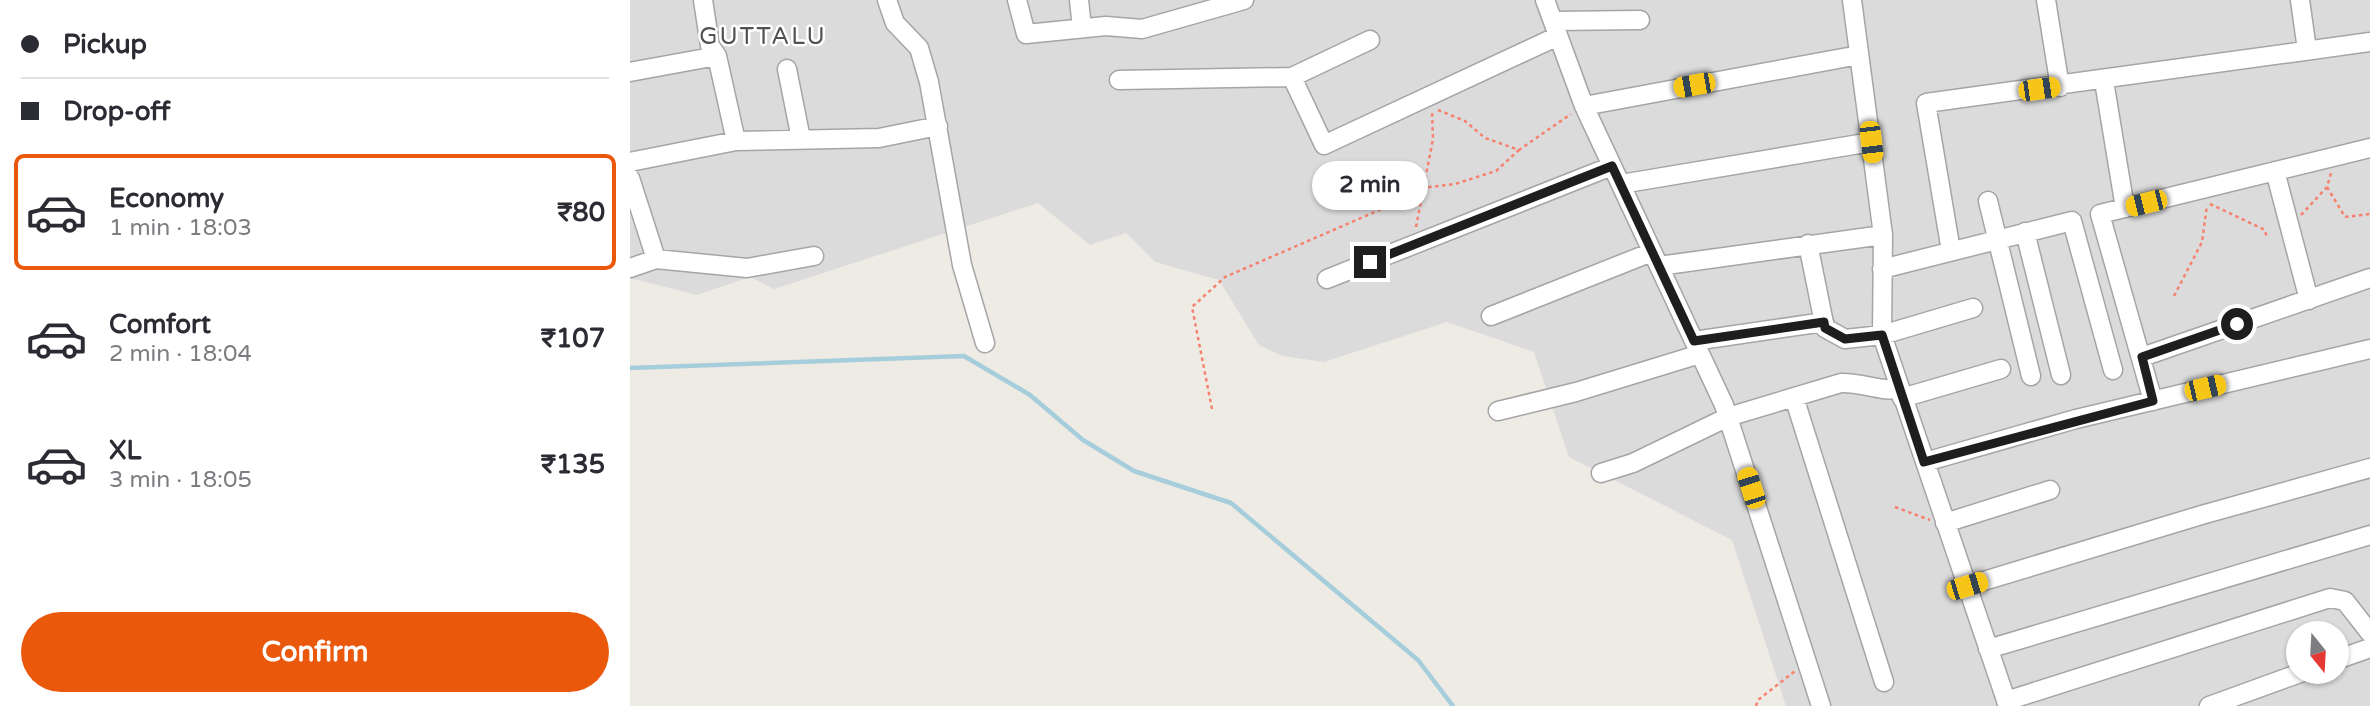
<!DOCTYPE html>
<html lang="en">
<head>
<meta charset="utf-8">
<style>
	body { margin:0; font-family:"Varela Round",sans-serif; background:#f7f7f7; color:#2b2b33; height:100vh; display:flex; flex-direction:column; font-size:26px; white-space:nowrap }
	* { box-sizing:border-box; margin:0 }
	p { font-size:23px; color:#7c7c81 }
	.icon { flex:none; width:38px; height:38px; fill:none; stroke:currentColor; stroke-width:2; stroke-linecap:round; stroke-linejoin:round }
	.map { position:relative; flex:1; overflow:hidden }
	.drawer { display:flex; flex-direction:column; background:#fff; width:630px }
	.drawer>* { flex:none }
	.top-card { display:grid; align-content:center; height:154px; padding:0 21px; background:#fff }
	.needle { width:46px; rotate:162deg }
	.buttons { position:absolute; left:1656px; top:621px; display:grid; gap:14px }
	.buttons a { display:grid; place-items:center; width:63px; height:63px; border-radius:50%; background:#fff; box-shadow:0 2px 5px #0004; font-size:35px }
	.end { position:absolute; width:32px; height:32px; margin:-16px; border:9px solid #1e1e1e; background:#fff; box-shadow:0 0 0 4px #fff }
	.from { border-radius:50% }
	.bubble { position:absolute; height:49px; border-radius:24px; background:#fff; box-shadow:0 2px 5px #0004; font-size:23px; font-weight:700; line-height:49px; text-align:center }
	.car { position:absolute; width:21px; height:42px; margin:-21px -10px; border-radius:9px; box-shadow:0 0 5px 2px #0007; background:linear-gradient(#f5c518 24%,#345 0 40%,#f5c518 0 76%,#345 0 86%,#f5c518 0) }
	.top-card b { display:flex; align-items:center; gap:24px; height:66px; font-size:26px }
	.top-card b+b { border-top:2px solid #e1e1e2 }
	.top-card i { width:18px; height:18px; background:#2b2b33 }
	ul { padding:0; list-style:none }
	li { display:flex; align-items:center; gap:21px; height:116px; margin:0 14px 10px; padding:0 7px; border:4px solid transparent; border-radius:10px }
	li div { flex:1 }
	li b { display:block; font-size:26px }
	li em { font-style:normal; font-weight:700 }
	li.on { border-color:#ea580c }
	li>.icon { width:63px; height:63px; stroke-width:1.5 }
	.action { display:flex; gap:14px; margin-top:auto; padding:14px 21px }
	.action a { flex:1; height:80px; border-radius:42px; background:#ea580c; color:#fff; font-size:28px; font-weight:700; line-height:80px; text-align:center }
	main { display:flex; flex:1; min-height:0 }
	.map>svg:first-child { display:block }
	.residential { fill:#dcdbdb; fill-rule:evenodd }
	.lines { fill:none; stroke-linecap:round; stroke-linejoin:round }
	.stream { stroke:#a6cddb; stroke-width:4.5 }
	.minor-casing { stroke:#a5a5a5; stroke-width:21 }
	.path { stroke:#f5816e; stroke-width:2.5; stroke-dasharray:3.5 3.5; stroke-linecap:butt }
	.minor { stroke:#fff; stroke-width:18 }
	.route { stroke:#1e1e1e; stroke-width:9 }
	.labels { text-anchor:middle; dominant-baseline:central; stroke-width:5; stroke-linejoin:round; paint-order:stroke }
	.quarter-label { font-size:24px; letter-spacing:2px; fill:#515151; stroke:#fff }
</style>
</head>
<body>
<main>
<section class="drawer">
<div class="top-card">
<b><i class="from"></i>Pickup</b>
<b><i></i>Drop-off</b>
</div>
<ul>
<li class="on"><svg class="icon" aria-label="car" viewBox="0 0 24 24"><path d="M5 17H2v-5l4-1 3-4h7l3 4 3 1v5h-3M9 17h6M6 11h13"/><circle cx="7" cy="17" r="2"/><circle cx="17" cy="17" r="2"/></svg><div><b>Economy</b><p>1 min · 18:03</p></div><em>₹80</em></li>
<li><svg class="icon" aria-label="car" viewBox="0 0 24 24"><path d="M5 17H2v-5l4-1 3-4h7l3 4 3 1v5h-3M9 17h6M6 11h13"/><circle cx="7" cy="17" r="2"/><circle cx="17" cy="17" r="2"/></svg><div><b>Comfort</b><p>2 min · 18:04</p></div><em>₹107</em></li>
<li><svg class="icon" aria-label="car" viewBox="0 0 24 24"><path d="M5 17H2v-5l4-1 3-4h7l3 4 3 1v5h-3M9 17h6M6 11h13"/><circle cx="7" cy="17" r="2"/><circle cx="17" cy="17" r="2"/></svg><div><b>XL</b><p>3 min · 18:05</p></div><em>₹135</em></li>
</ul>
<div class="action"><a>Confirm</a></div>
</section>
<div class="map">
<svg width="1740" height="706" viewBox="0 0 1740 706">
	<rect width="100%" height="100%" fill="#eeebe4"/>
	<path class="residential" d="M0,0H1740V706H1156L1102,540L939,457L904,352L817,322L694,362L652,356L629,345L589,280L525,262L496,233L460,245L408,203L144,289L120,277L67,295L0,278ZM1668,634H1706V672H1668Z"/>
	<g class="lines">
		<path class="stream" d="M0,368L334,356L400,395L453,440L504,471L601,503L788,660L823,706"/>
		<g class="minor-casing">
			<path id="minor" d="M73,0L80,46L87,56L106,141
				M257,0L265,23L289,48L299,82L332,265L355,343
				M387,0L396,34L476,26L512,29L614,0
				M449,0L452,28
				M915,0L954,106L1094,405L1191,706
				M1222,0L1253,235L1252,335L1378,706
				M1416,0L1430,87
				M1670,0L1677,50
				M923,21L1010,20
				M157,69L171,139
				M0,72L87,56
				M662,77L694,145L928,36
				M489,80L662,77L740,40
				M1474,81L1495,208
				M954,106L1229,55
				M0,162L106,141L249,138L308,126
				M1645,171L1679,300
				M0,178L26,259
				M991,184L1241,142
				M1358,201L1401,376
				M1395,232L1431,375
				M1178,244L1195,328L1215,339L1252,335L1343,308
				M1321,251L1296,103L1740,42
				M1029,266L1253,235
				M0,268L26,259L117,268L184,256
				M1252,269L1442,221L1483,370
				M697,279L982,166
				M861,316L1022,252
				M1064,341L1194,322
				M1512,357L1740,278
				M1164,397L1254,682
				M1272,398L1371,369
				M1523,401L1470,214L1740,148
				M868,411L946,392L1070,354
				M1295,462L1446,419L1740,349
				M971,473L1003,463L1098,417L1211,383C1232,382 1249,392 1270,389
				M1315,523L1420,490
				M1337,586L1575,514L1740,468
				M1358,649L1740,535
				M1706,660L1740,648
				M1376,701L1700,598L1715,601L1740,633
				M1579,706L1673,672"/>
		</g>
		<path class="path" d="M808,110L835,121L855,138L889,150L941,114
			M1697,187L1715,217L1740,214
			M1580,204L1635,230L1637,239
			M1671,215L1697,187L1701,173
			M786,227L803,139L802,112
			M1544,296L1572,242L1577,205
			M582,409L562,307L595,277L754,208L792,188L825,184L866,171L889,150
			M1265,507L1300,520
			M1126,706L1128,700L1165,671"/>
		<use href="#minor" class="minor"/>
	</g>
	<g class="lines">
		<path class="route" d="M740,262L982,166L1064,341L1194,322L1195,328L1215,339L1252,335L1294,462L1523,401L1512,357L1607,324"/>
	</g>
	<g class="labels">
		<g class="quarter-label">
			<text x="133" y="36">GUTTALU</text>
		</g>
	</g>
</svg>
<div class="buttons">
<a><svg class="needle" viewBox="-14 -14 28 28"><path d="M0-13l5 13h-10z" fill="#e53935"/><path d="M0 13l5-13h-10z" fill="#7c7c81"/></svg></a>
</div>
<i class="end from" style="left:1607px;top:324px"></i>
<i class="end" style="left:740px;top:262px"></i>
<div class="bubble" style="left:682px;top:161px;width:116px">2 min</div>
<i class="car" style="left:1064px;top:85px;rotate:260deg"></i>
<i class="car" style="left:1409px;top:89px;rotate:82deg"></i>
<i class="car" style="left:1241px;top:142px;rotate:173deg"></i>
<i class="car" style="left:1516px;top:203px;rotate:256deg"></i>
<i class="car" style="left:1575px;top:388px;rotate:77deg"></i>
<i class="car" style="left:1121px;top:488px;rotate:342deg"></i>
<i class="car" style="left:1337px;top:586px;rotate:73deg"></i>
</div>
</main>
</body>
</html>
